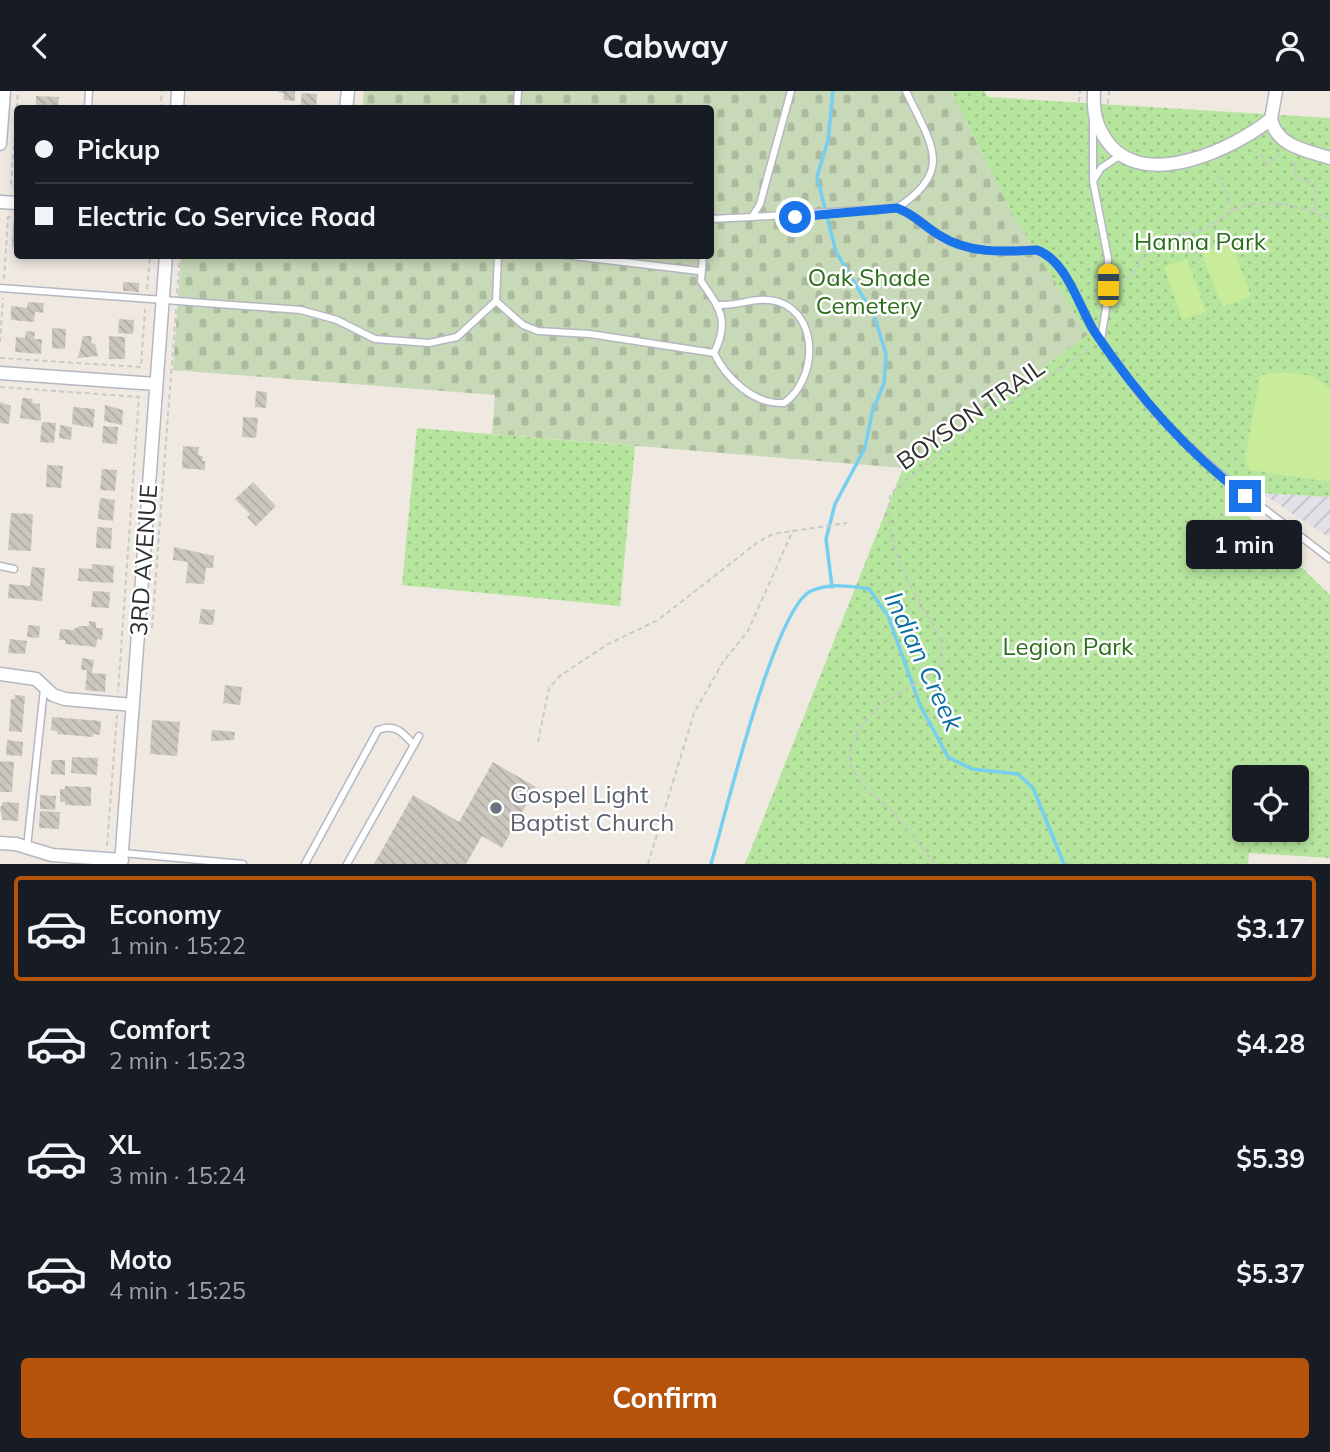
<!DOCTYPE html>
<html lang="en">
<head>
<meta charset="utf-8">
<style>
	body { margin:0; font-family:Mulish,sans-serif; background:#20242c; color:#f1f3f6; height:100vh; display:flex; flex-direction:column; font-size:26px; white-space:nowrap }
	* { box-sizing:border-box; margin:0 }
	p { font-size:23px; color:#9ea1a6 }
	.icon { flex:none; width:38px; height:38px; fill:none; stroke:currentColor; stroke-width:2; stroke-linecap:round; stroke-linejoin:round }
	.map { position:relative; height:773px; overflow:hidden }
	.panel { display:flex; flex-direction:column; background:#171b24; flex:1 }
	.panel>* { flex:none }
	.banner { position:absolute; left:14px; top:14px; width:700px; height:154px; border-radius:7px; box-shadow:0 4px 10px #0003; display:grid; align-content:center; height:154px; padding:0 21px; background:#171b24 }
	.tools { position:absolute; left:1232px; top:674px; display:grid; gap:14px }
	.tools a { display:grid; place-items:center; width:77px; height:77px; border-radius:7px; background:#171b24; box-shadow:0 4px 10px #0003; font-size:35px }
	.end { position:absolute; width:32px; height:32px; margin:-16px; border:9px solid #1a73e8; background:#fff; box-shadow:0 0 0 4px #fff }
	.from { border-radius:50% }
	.bubble { position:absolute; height:49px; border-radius:7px; background:#171b24; box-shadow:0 4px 10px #0003; font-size:23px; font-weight:700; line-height:49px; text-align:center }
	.car { position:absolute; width:21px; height:42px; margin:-21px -10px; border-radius:9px; box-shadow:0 0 5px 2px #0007; background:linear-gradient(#f5c518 24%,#345 0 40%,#f5c518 0 76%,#345 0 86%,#f5c518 0) }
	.banner b { display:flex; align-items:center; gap:24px; height:66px; font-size:26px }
	.banner b+b { border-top:2px solid #363941 }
	.banner i { width:18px; height:18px; background:#f1f3f6 }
	ul { padding:12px 0 0; list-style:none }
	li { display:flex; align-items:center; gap:21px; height:105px; margin:0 14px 10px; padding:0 7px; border:4px solid transparent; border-radius:7px }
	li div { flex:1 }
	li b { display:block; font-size:26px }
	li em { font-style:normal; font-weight:700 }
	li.active { border-color:#b45309 }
	li>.icon { width:63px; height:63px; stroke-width:1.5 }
	.action { display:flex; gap:14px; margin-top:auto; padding:14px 21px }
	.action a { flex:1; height:80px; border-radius:7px; background:#b45309; color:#fff; font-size:28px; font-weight:700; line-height:80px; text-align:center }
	header { display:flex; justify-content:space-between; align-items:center; height:91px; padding:0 21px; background:#171b24; font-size:32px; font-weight:700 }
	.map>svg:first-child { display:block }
	.industrial { fill:url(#industrial-furrows) }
	.cemetery { fill:url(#cemetery-stones) }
	.park { fill:url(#park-dots); fill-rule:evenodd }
	.pitch { fill:#c9ec9a }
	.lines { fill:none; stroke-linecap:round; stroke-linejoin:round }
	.stream { stroke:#75cff0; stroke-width:3.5 }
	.building { fill:url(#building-back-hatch) }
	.service-casing { stroke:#b4b7c1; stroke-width:9 }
	.minor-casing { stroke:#b4b7c1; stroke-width:15 }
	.path { stroke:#c9c9c9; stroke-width:2; stroke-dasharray:5 3.5; stroke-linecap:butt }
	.service { stroke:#fff; stroke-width:6 }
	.minor { stroke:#fff; stroke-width:12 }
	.route { stroke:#1a73e8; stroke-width:9 }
	.worship-dot { fill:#6b7280; stroke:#fff; stroke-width:2.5 }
	.labels { text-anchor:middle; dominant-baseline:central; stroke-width:5; stroke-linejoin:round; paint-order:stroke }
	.park-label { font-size:24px; fill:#2c6e1b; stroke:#fff }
	.street-label { font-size:24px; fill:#2e2e2e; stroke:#fff }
	.worship-label { font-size:24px; fill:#5b616d; stroke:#fff; text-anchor:start }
	.water-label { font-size:26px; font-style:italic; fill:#0d6fa3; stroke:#fff }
</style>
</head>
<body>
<header><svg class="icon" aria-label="back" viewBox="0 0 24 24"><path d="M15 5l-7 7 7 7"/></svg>Cabway<svg class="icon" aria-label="person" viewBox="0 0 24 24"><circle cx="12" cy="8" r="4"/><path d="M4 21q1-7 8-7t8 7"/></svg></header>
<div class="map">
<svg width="1330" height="773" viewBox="0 0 1330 773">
	<defs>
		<pattern id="industrial-furrows" width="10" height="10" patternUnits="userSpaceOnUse" patternTransform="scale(1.75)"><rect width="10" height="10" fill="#e3e1e8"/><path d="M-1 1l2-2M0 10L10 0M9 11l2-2" fill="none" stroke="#c3c1c7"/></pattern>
		<pattern id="cemetery-stones" width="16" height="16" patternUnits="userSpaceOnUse" patternTransform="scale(1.75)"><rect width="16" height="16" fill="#c8d9b8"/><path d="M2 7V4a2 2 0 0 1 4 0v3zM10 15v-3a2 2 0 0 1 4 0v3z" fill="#acbb9e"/></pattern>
		<pattern id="park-dots" width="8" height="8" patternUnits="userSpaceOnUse" patternTransform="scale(1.75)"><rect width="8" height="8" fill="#b6e59e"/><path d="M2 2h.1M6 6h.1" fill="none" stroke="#9dc588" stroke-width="1.8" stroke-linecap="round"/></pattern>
		<pattern id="building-back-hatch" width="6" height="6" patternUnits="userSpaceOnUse" patternTransform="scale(1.75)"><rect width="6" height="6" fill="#cbc7bf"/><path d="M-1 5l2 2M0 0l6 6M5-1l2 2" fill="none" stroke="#afaba4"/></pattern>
	</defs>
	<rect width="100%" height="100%" fill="#efe9e1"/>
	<path class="industrial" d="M1261,402L1330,406V447Z"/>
	<path class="cemetery" d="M364,0H951L1011,120L1088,244L903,377L492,343L495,304L173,279L181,165L710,164V18L362,17Z"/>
	<path class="park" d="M951,0H984L988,6L1330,27V406L1261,402L1228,405L1330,504V767L1249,762L1248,773H745L903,377L1088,244L1011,120ZM1244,686H1297V738H1244Z
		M417,337L635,355L620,515L402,494Z"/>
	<path class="pitch" d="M1231,152L1251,205L1222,216L1202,162Z
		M1187,168L1206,221L1182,229L1164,176Z
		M1287,281L1312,285L1330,297V391L1250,379L1245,368L1260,284Z"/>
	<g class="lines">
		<path class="stream" d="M832,496L826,448L835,413L865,357L872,322L884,292L886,263L874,224L836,161L817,86L828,49L833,0
			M711,773C725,726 774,517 811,500C830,492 850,495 869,498L888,525L920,614L948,666L972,678L1018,683L1033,697L1064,773"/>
	</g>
	<path class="building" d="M276,0H295V10L283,9L284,3Z
		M302,2L317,3L316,18H300Z
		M36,5L59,6L58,18H36Z
		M13,131L18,132V156H12Z
		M123,191L139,192V201L123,200Z
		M28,211L44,212L43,222L35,221L34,231L11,229V215L27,217Z
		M119,228L134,229L133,243L118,242Z
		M52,237L66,238L65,258L52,257Z
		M26,240L35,241L34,248H42L41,263L15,261L16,246L25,247Z
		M83,245H92L91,252L95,253L98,265L78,267Z
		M109,245L125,246V268H109Z
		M256,300L267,301L266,317L255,316Z
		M22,307L33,308L32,312L40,313L41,330L20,327Z
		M0,311L11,315L9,333L0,332Z
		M105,314L123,319L122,334L104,330Z
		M73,316L95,318L93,337L72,333Z
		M243,326L258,327L256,347L242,346Z
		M42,331L56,332L54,352L40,351Z
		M60,334L72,336L71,349L59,347Z
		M103,335L118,336L117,353L102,352Z
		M183,355L199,356L198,364L203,365L202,370H205V379L182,377Z
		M47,374L63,375L61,397L46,396Z
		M102,378L117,379L115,400L100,399Z
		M253,391L276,415L256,435L247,426L250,423L235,408Z
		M100,407L115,409L113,430L98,428Z
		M11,422L33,423L31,460L8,459Z
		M97,436L112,437L111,458L96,457Z
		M174,456L214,465L213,477H206L204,493L186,492L188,471L173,469Z
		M92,473L114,475L113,492L78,490L79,477L92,478Z
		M32,476L45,477L42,510L8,507L9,493L30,495Z
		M93,500L110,501L109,517L91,516Z
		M201,518L215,519L213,534L199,533Z
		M89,530L96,531V537H103L102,549L97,548L96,556L65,553V549H59L60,538L73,539L79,535H89Z
		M28,534L40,535L39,547L27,546Z
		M10,548L27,550L25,563L8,562Z
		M82,567L94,569L92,582L106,583L105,601L85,599L87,579H81Z
		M225,594L242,596L240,614L223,612Z
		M15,604L25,605L22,641L9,640L11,608H15Z
		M52,626L101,630L100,644L93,643V646L57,643V640L51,639Z
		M152,629L180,631L177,665L150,663Z
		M212,639L235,641L234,649L211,650Z
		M7,649L23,651L22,665L6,664Z
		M72,666L98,667L97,684L71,682Z
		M52,669H65V684L51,683Z
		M0,670L14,671L12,701H0Z
		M493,671L536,696L502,757L482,745L466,773H374L413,704L459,731Z
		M65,695L91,696V715L65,714V711H60V698H65Z
		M40,704L56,705L55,719L40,718Z
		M3,711L19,712L18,730L3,729L0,718Z
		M40,720L60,721L59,738L39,737Z"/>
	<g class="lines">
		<g class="service-casing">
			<path id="service" d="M791,0L760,113L752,126L897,117C914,123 924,135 939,144C968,163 1004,161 1037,159C1065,170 1077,210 1091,235C1101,252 1114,267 1125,283C1179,360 1257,411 1330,468
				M88,18L89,0
				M517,18L518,0
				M1093,29V90L1108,167L1107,211L1101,249
				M1093,90L1101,77L1121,64
				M897,117C956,79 930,52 906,0
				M710,128L752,126
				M565,164L699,180
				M703,164L701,190C720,218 730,229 714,262
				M0,197L301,219L337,229L375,248L429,252L457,246L496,210L498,164
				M496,210L523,234L538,240L590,243L714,262C726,287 754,314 784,312C816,290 821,226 779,211C760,204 739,215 719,214
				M0,475L14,478
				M27,756L44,598
				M123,762L243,773
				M305,773L378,639C396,632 403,642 414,654
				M347,773L419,645"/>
		</g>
		<g class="minor-casing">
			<path id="minor" d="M1094,0C1093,20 1095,33 1107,50C1143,101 1234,58 1271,28L1276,0
				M177,18L178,0
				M346,18L348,0
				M1271,28C1277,56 1306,59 1330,67
				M0,53L4,0
				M0,111L18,112
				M0,282L156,293
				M0,583L36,588L53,604L65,608L133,614
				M0,752L16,753L52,764L122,769
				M121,773L166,164"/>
		</g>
		<path class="path" d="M1079,11L1080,0
			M1108,13L1109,0
			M160,18L162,0
			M1261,63L1267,73L1280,64
			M1295,71V86L1315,93V120
			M1220,84L1233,119
			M18,96L11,95L18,0
			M1188,143L1196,166
			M4,188L8,126H18
			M1118,192C1143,181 1136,168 1152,152C1162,142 1185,144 1199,140C1211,137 1220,127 1231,121C1261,104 1301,114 1330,128
			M147,198L150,164
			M177,202L180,164
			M0,251L3,207
			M0,267L141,276L145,218
			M0,296L139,306L118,601
			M152,537L176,218
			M538,651L549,597L561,584L608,553L658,529L758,451L773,443L847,432
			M107,755L117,624
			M648,773L694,622L723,571L748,540L793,439
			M935,773L890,717L864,697L849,672C854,604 936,596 942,568C946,547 927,527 918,509C902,480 881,435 891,402L976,334L1092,256"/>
		<use href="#service" class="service"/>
		<use href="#minor" class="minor"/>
	</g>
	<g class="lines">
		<path class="route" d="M795,126L897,117C914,123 924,135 939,144C968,163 1004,161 1037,159C1067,170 1078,214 1094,240C1135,301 1186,360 1245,405"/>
	</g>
	<circle class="worship-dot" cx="496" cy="717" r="7"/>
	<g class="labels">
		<g class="park-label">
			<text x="1200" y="150">Hanna Park</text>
			<text x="869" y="186">Oak Shade<tspan x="869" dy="28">Cemetery</tspan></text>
			<text x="1068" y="555">Legion Park</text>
		</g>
		<g class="street-label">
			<text transform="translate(970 323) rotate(-35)">BOYSON TRAIL</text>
			<text transform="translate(143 469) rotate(-86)">3RD AVENUE</text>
		</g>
		<g class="worship-label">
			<text x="510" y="703">Gospel Light<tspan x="510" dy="28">Baptist Church</tspan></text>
		</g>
		<g class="water-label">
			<text transform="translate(924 570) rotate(65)">Indian Creek</text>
		</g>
	</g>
</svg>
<div class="tools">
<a><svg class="icon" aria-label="locate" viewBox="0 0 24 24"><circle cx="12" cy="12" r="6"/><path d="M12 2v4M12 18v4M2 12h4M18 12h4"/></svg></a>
</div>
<i class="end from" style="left:795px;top:126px"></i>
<i class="end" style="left:1245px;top:405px"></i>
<div class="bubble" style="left:1186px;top:429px;width:116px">1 min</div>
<i class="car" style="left:1108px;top:194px;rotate:0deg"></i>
<div class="banner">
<b><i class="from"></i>Pickup</b>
<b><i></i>Electric Co Service Road</b>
</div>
</div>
<section class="panel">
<ul>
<li class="active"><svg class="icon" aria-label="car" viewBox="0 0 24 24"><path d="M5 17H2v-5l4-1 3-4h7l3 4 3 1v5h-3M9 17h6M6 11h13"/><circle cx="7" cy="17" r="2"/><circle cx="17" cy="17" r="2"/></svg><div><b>Economy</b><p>1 min · 15:22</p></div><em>$3.17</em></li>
<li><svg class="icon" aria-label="car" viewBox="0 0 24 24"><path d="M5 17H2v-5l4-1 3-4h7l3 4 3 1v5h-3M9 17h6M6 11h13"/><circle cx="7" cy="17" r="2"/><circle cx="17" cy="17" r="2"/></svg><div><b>Comfort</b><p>2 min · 15:23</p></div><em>$4.28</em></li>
<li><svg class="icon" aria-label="car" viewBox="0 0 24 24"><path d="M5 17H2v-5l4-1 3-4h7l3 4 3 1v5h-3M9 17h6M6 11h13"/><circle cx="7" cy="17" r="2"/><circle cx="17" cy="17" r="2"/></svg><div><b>XL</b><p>3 min · 15:24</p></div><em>$5.39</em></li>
<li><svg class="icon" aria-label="car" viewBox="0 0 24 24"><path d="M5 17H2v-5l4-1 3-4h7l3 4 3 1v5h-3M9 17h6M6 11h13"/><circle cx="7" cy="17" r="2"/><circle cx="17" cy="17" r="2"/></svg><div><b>Moto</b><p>4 min · 15:25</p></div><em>$5.37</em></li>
</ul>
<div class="action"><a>Confirm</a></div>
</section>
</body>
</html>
